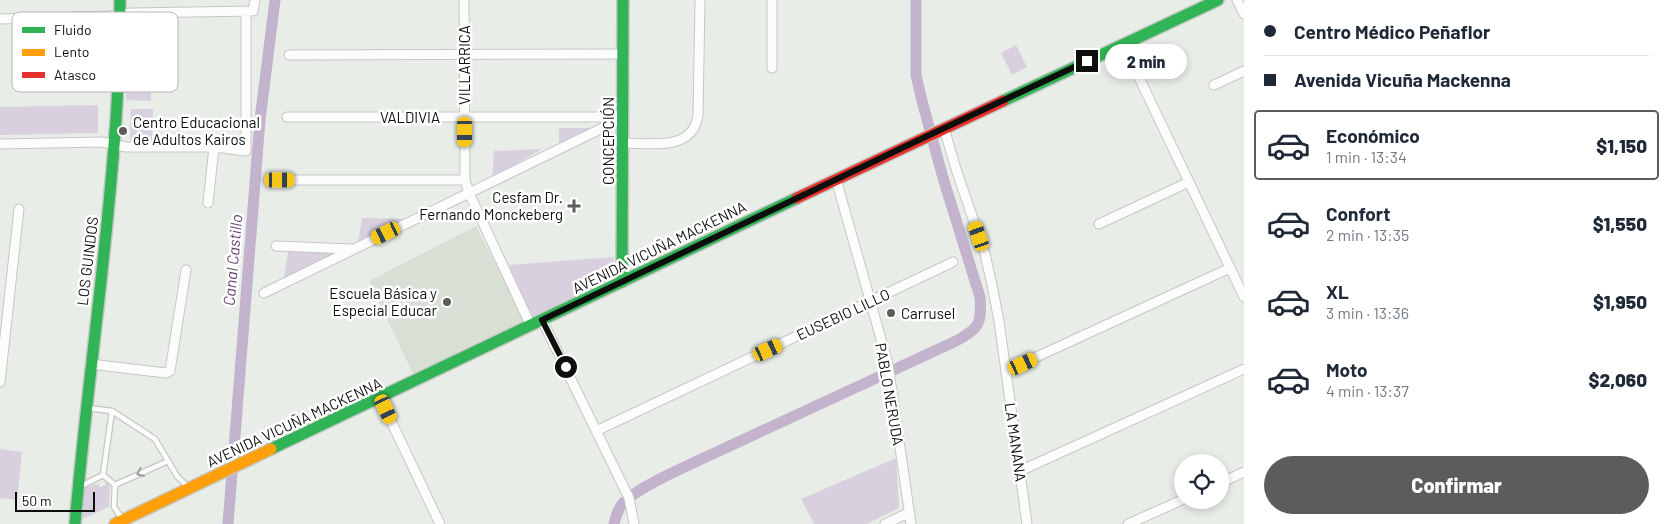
<!DOCTYPE html>
<html lang="es">
<head>
<meta charset="utf-8">
<style>
	body { margin:0; font-family:Barlow,sans-serif; background:#f6f6f7; color:#1f2937; height:100vh; display:flex; flex-direction:column; font-size:19px; white-space:nowrap }
	* { box-sizing:border-box; margin:0 }
	p { font-size:16px; color:#747a83 }
	.icon { flex:none; width:28px; height:28px; fill:none; stroke:currentColor; stroke-width:2; stroke-linecap:round; stroke-linejoin:round }
	.map { position:relative; flex:1; overflow:hidden }
	.side { display:flex; flex-direction:column; background:#fff; width:425px }
	.side>* { flex:none }
	.hud { display:grid; align-content:center; height:110px; padding:0 20px; background:#fff }
	.fabs { position:absolute; left:1174px; top:454px; display:grid; gap:10px }
	.fabs a { display:grid; place-items:center; width:55px; height:55px; border-radius:50%; background:#fff; box-shadow:0 2px 8px #0003; font-size:25px }
	.scale { position:absolute; left:15px; bottom:12px; width:80px; box-sizing:border-box; padding-left:5px; border:2px solid #0d0f0c; border-top:0; font-size:14px; line-height:18px; white-space:nowrap; color:#0d0f0c; -webkit-text-stroke:4px #fff; paint-order:stroke }
	.end { position:absolute; width:22px; height:22px; margin:-11px; border:6px solid #0d0f0c; background:#fff; box-shadow:0 0 0 2px #fff }
	.from { border-radius:50% }
	.bubble { position:absolute; height:35px; border-radius:18px; background:#fff; box-shadow:0 2px 8px #0003; font-size:16px; font-weight:800; line-height:35px; text-align:center }
	.car { position:absolute; width:15px; height:30px; margin:-15px -8px; border-radius:6px; box-shadow:0 0 4px 1px #0007; background:linear-gradient(#f5c518 24%,#345 0 40%,#f5c518 0 76%,#345 0 86%,#f5c518 0) }
	.hud b { display:flex; align-items:center; gap:18px; height:48px; font-size:19px }
	.hud b+b { border-top:1px solid #e0e1e3 }
	.hud i { width:12px; height:12px; background:#1f2937 }
	ul { padding:0; list-style:none }
	li { display:flex; align-items:center; gap:15px; height:70px; margin:0 10px 8px; padding:0 10px; border:2px solid transparent; border-radius:5px }
	li div { flex:1 }
	li b { display:block; font-size:19px }
	li em { font-style:normal; font-weight:800 }
	li.selected { border-color:#5a5d59 }
	li>.icon { width:45px; height:45px; stroke-width:1.5 }
	.cta { display:flex; gap:10px; margin-top:auto; padding:10px 20px }
	.cta a { flex:1; height:58px; border-radius:30px; background:#5a5d59; color:#fff; font-size:20px; font-weight:800; line-height:58px; text-align:center }
	main { display:flex; flex:1; min-height:0 }
	.map>svg:first-child { display:block }
	.built { fill:#d8e0d6 }
	.green { fill:#d8d0de }
	.lines { fill:none; stroke-linecap:round; stroke-linejoin:round }
	.canal { stroke:#c3b3cd; stroke-width:11 }
	.lane-casing { stroke:#c5c7c4; stroke-width:7 }
	.street-casing { stroke:#c5c7c4; stroke-width:11 }
	.fast-casing { stroke:#c5c7c4; stroke-width:14 }
	.slow-casing { stroke:#c5c7c4; stroke-width:14 }
	.jam-casing { stroke:#c5c7c4; stroke-width:14 }
	.lane { stroke:#fcfcfc; stroke-width:4.5 }
	.street { stroke:#fcfcfc; stroke-width:9 }
	.fast { stroke:#30b455; stroke-width:11 }
	.slow { stroke:#ff9f0a; stroke-width:11 }
	.jam { stroke:#e5322d; stroke-width:11 }
	.oneway { stroke:#9c9d9c }
	.route { stroke:#0d0f0c; stroke-width:6 }
	.poi-dot { fill:#5a5d59; stroke:#fff; stroke-width:2 }
	.labels { text-anchor:middle; dominant-baseline:central; stroke-width:5; stroke-linejoin:round; paint-order:stroke }
	.street-label { font-size:15px; fill:#0d0f0c; stroke:#fff }
	.poi-label { font-size:15px; fill:#0d0f0c; stroke:#fff; text-anchor:start }
	.water-label { font-size:16px; font-style:italic; fill:#664479; stroke:#fff }
	.key { fill:#fff; stroke:#b6b7b6; stroke-width:1 }
	.key-label { font-size:14px; fill:#0d0f0c }
</style>
</head>
<body>
<main>
<div class="map">
<svg width="1244" height="524" viewBox="0 0 1244 524">
	<rect width="100%" height="100%" fill="#e9ede8"/>
	<path class="built" d="M476,226L526,323L413,374L369,281Z"/>
	<path class="green" d="M128,20H152L151,101L126,100Z
		M1016,45L1027,67L1012,75L1001,53Z
		M98,105V133L0,135V107Z
		M131,109H153L152,143H130Z
		M559,128H593L559,145Z
		M542,149L492,178L494,151Z
		M362,218L410,219L358,244Z
		M288,252L336,253L284,278Z
		M614,257L612,286L534,323L509,265Z
		M0,449L22,452L17,500L0,498Z
		M896,458L899,508L867,524H814L801,499Z
		M105,482L110,484L109,507L78,521L84,487L99,484V487L106,485Z"/>
	<g class="lines">
		<path class="canal" d="M228,524L260,120L275,0
			M614,524C616,516 618,508 624,502C638,488 674,472 693,463L956,341C979,328 982,325 980,297L943,178L922,101L916,75V0"/>
		<g class="lane-casing">
			<path id="lane" d="M112,411L155,439L168,461
				M103,475L115,485
				M81,486L103,475L112,411L88,408
				M121,517L114,507L115,485L168,461L177,476L187,486"/>
		</g>
		<g class="street-casing">
			<path id="street" d="M464,0L465,180L469,193L531,326
				M1237,0L1244,14
				M0,19L109,16L131,13L253,11L255,0
				M1123,44L1244,297
				M289,55L623,54
				M772,68V0
				M1214,85L1244,71
				M287,117H610L623,118
				M944,128L956,169L985,254L992,285L999,321L1027,524
				M623,143C650,143 693,152 698,115L700,0
				M0,144L102,142L126,147H214L246,151V12
				M836,179L888,364L911,524
				M280,180H465
				M208,203L214,147
				M1099,224L1189,182
				M276,246L351,249
				M264,293L623,118
				M542,320L629,498L634,524
				M90,364L166,373L170,371L186,270
				M1006,371L1230,268
				M0,382L19,209
				M380,398L440,524
				M596,431L953,262
				M1020,471L1244,369
				M1220,483L1244,472
				M885,524L910,512
				M1128,524L1182,500"/>
		</g>
		<g class="fast-casing">
			<path id="fast" d="M1003,101L1218,0
				M622,282L623,0
				M271,449L797,198
				M75,524C86,393 106,263 115,132C119,88 119,44 120,0"/>
		</g>
		<g class="slow-casing">
			<path id="slow" d="M115,524L271,449"/>
		</g>
		<g class="jam-casing">
			<path id="jam" d="M797,198L1003,101"/>
		</g>
		<use href="#lane" class="lane"/>
		<use href="#street" class="street"/>
		<use href="#fast" class="fast"/>
		<use href="#slow" class="slow"/>
		<use href="#jam" class="jam"/>
	</g>
	<defs><path id="oneway-chevron" d="M-2-3.5L2.5 0L-2 3.5" fill="none" stroke-width="1.6" stroke-linecap="round" stroke-linejoin="round" transform="scale(1.25)"/></defs>
	<use class="oneway" href="#oneway-chevron" transform="translate(140 473) rotate(156)"/>
	<g class="lines">
		<path class="route" d="M566,367L542,320L904,147L1087,61"/>
	</g>
	<g class="poi-dot">
		<circle cx="123" cy="131" r="5"/>
		<path d="M571.5 198.5h5v5h5v5h-5v5h-5v-5h-5v-5h5z"/>
		<circle cx="447" cy="302" r="5"/>
		<circle cx="891" cy="313" r="5"/>
	</g>
	<g class="labels">
		<g class="street-label">
			<text transform="translate(464 65) rotate(-90)">VILLARRICA</text>
			<text x="410" y="117">VALDIVIA</text>
			<text transform="translate(608 141) rotate(-90)">CONCEPCIÓN</text>
			<text transform="translate(659 247) rotate(-26)">AVENIDA VICUÑA MACKENNA</text>
			<text transform="translate(87 261) rotate(-83)">LOS GUINDOS</text>
			<text transform="translate(843 314) rotate(-25)">EUSEBIO LILLO</text>
			<text transform="translate(890 394) rotate(80)">PABLO NERUDA</text>
			<text transform="translate(294 422) rotate(-25)">AVENIDA VICUÑA MACKENNA</text>
			<text transform="translate(1016 442) rotate(82)">LA MANANA</text>
		</g>
		<g class="poi-label">
			<text x="133" y="122">Centro Educacional<tspan x="133" dy="17">de Adultos Kairos</tspan></text>
			<text x="563" y="197" text-anchor="end">Cesfam Dr.<tspan x="563" dy="17">Fernando Monckeberg</tspan></text>
			<text x="437" y="293" text-anchor="end">Escuela Básica y<tspan x="437" dy="17">Especial Educar</tspan></text>
			<text x="901" y="313">Carrusel</text>
		</g>
		<g class="water-label">
			<text transform="translate(232 260) rotate(-85)">Canal Castillo</text>
		</g>
	</g>
	<rect x="12" y="12" width="166" height="80" rx="8" class="key"/>
	<rect x="22" y="27" width="23" height="6" fill="#30b455"/>
	<rect x="22" y="49" width="23" height="7" fill="#ff9f0a"/>
	<rect x="22" y="72" width="23" height="6" fill="#e5322d"/>
	<g class="key-label">
		<text x="54" y="35">Fluido</text>
		<text x="54" y="57">Lento</text>
		<text x="54" y="80">Atasco</text>
	</g>
</svg>
<div class="fabs">
<a><svg class="icon" aria-label="locate" viewBox="0 0 24 24"><circle cx="12" cy="12" r="6"/><path d="M12 2v4M12 18v4M2 12h4M18 12h4"/></svg></a>
</div>
<div class="scale">50 m</div>
<i class="end from" style="left:566px;top:367px"></i>
<i class="end" style="left:1087px;top:61px"></i>
<div class="bubble" style="left:1105px;top:44px;width:82px">2 min</div>
<i class="car" style="left:465px;top:132px;rotate:180deg"></i>
<i class="car" style="left:280px;top:180px;rotate:90deg"></i>
<i class="car" style="left:386px;top:233px;rotate:244deg"></i>
<i class="car" style="left:979px;top:236px;rotate:341deg"></i>
<i class="car" style="left:768px;top:350px;rotate:65deg"></i>
<i class="car" style="left:1023px;top:364px;rotate:65deg"></i>
<i class="car" style="left:386px;top:409px;rotate:155deg"></i>
</div>
<section class="side">
<div class="hud">
<b><i class="from"></i>Centro Médico Peñaflor</b>
<b><i></i>Avenida Vicuña Mackenna</b>
</div>
<ul>
<li class="selected"><svg class="icon" aria-label="car" viewBox="0 0 24 24"><path d="M5 17H2v-5l4-1 3-4h7l3 4 3 1v5h-3M9 17h6M6 11h13"/><circle cx="7" cy="17" r="2"/><circle cx="17" cy="17" r="2"/></svg><div><b>Económico</b><p>1 min · 13:34</p></div><em>$1,150</em></li>
<li><svg class="icon" aria-label="car" viewBox="0 0 24 24"><path d="M5 17H2v-5l4-1 3-4h7l3 4 3 1v5h-3M9 17h6M6 11h13"/><circle cx="7" cy="17" r="2"/><circle cx="17" cy="17" r="2"/></svg><div><b>Confort</b><p>2 min · 13:35</p></div><em>$1,550</em></li>
<li><svg class="icon" aria-label="car" viewBox="0 0 24 24"><path d="M5 17H2v-5l4-1 3-4h7l3 4 3 1v5h-3M9 17h6M6 11h13"/><circle cx="7" cy="17" r="2"/><circle cx="17" cy="17" r="2"/></svg><div><b>XL</b><p>3 min · 13:36</p></div><em>$1,950</em></li>
<li><svg class="icon" aria-label="car" viewBox="0 0 24 24"><path d="M5 17H2v-5l4-1 3-4h7l3 4 3 1v5h-3M9 17h6M6 11h13"/><circle cx="7" cy="17" r="2"/><circle cx="17" cy="17" r="2"/></svg><div><b>Moto</b><p>4 min · 13:37</p></div><em>$2,060</em></li>
</ul>
<div class="cta"><a>Confirmar</a></div>
</section>
</main>
</body>
</html>
